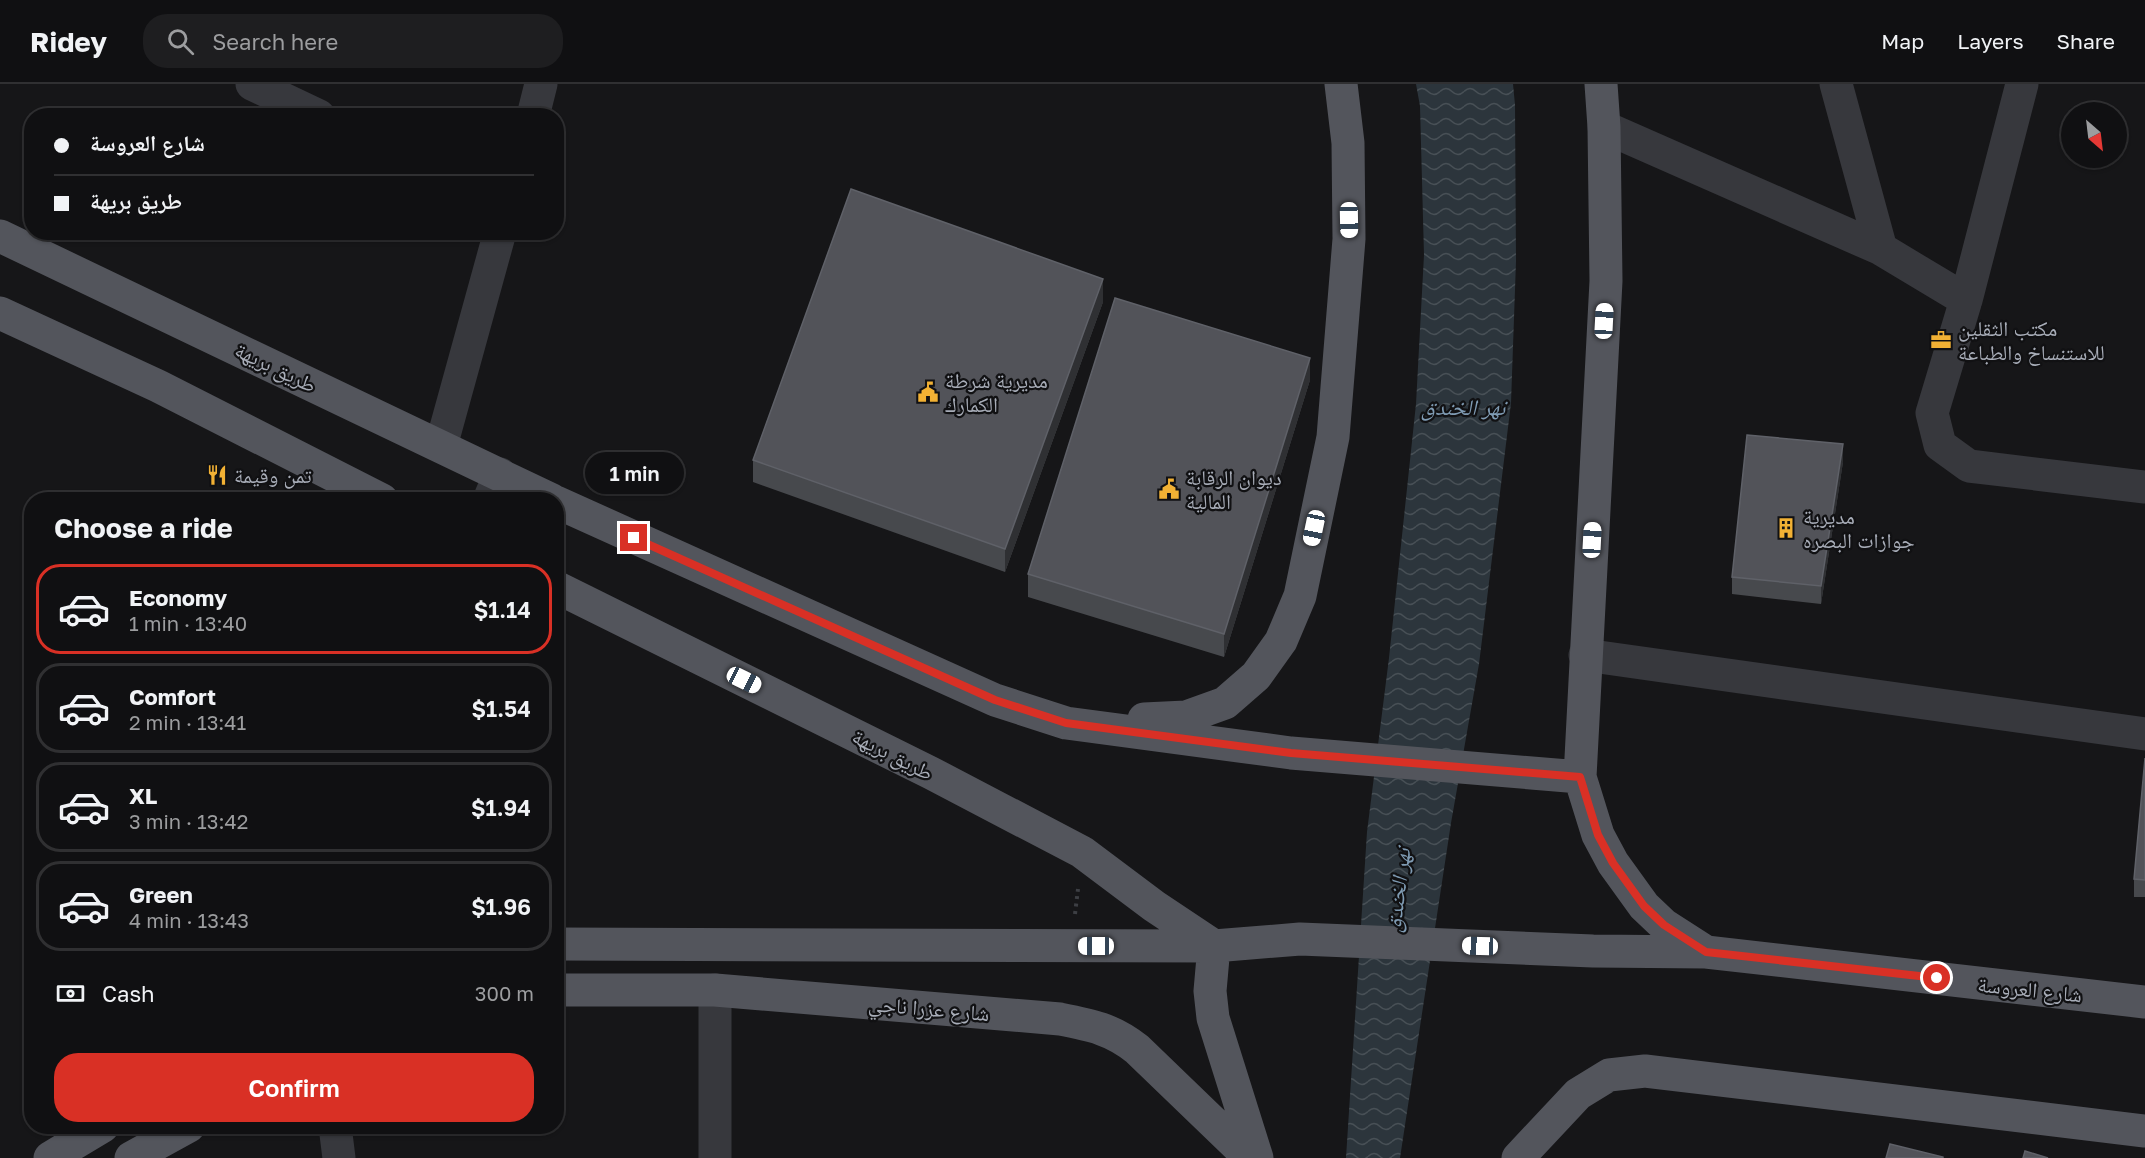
<!DOCTYPE html>
<html lang="en">
<head>
<meta charset="utf-8">
<style>
	body { margin:0; font-family:"Golos Text","Noto Naskh Arabic",sans-serif; background:#1e1e20; color:#f1f3f6; height:100vh; display:flex; flex-direction:column; font-size:22px; white-space:nowrap }
	* { box-sizing:border-box; margin:0 }
	p { font-size:20px; color:#9c9d9f }
	.icon { flex:none; width:33px; height:33px; fill:none; stroke:currentColor; stroke-width:2; stroke-linecap:round; stroke-linejoin:round }
	.map { position:relative; flex:1; overflow:hidden }
	.drawer { position:absolute; left:24px; top:408px; width:540px; height:642px; display:flex; flex-direction:column; background:#101012; border-radius:24px; box-shadow:0 2px 4px #0004,0 0 0 2px #303032 }
	.drawer>* { flex:none }
	.guide { position:absolute; left:24px; top:24px; width:540px; height:132px; border-radius:24px; box-shadow:0 2px 4px #0004,0 0 0 2px #303032; display:grid; align-content:center; height:132px; padding:0 30px; background:#101012 }
	.needle { width:39px; rotate:152deg }
	.controls { position:absolute; left:2061px; top:18px; display:grid; gap:12px }
	.controls a { display:grid; place-items:center; width:66px; height:66px; border-radius:50%; background:#101012; box-shadow:0 2px 4px #0004,0 0 0 2px #303032; font-size:30px }
	.end { position:absolute; width:27px; height:27px; margin:-14px; border:8px solid #d93025; background:#fff; box-shadow:0 0 0 3px #fff }
	.from { border-radius:50% }
	.bubble { position:absolute; height:42px; border-radius:21px; background:#101012; box-shadow:0 2px 4px #0004,0 0 0 2px #303032; font-size:20px; font-weight:600; line-height:42px; text-align:center }
	.car { position:absolute; width:18px; height:36px; margin:-18px -9px; border-radius:8px; box-shadow:0 0 4px 2px #0007; background:linear-gradient(#fff 24%,#345 0 40%,#fff 0 76%,#345 0 86%,#fff 0) }
	.guide b { display:flex; align-items:center; gap:21px; height:57px; font-size:22px }
	.guide b+b { border-top:2px solid #303032 }
	.guide i { width:15px; height:15px; background:#f1f3f6 }
	ul { padding:0; list-style:none }
	li { display:flex; align-items:center; gap:18px; height:90px; margin:0 12px 9px; padding:0 18px; border:3px solid #303032; border-radius:24px }
	li div { flex:1 }
	li b { display:block; font-size:22px }
	li em { font-style:normal; font-weight:600 }
	li.selected { border-color:#d93025 }
	li>.icon { width:54px; height:54px; stroke-width:1.5 }
	h2 { padding:0 30px; font-size:27px; line-height:72px }
	.pay { display:flex; align-items:center; gap:15px; height:66px; padding:0 30px; font-size:22px }
	.pay p { margin-inline-start:auto }
	.button { display:flex; gap:12px; margin-top:auto; padding:12px 30px }
	.button a { flex:1; height:69px; border-radius:24px; background:#d93025; color:#fff; font-size:24px; font-weight:600; line-height:69px; text-align:center }
	header { display:flex; align-items:center; gap:36px; box-sizing:border-box; height:84px; padding:0 30px; background:#101012; border-bottom:2px solid #303032 }
	header strong { font-size:28px }
	nav { display:flex; gap:33px; margin-inline-start:auto; font-size:21px }
	.search { width:420px; height:54px; background:#1e1e20; display:flex; align-items:center; gap:15px; box-sizing:border-box; padding:0 21px; border-radius:24px; color:#9c9d9f; font-size:22px }
	.map>svg:first-child { display:block }
	.water { fill:url(#water-waves) }
	.lines { fill:none; stroke-linecap:round; stroke-linejoin:round }
	.path { stroke:#3d3f44; stroke-width:4; stroke-dasharray:3 4.5; stroke-linecap:butt }
	.minor { stroke:#37383d; stroke-width:33 }
	.major { stroke:#53555c; stroke-width:33 }
	.wall { fill:#47494d }
	.shaded-wall { fill:#2f3033 }
	.building { fill:#525359; stroke:#5f6168; stroke-width:1.5 }
	.route { stroke:#d93025; stroke-width:8 }
	.labels { text-anchor:middle; dominant-baseline:central; stroke-width:4.5; stroke-linejoin:round; paint-order:stroke }
	.poi-label { font-size:21px; fill:#a8adb8; stroke:#111113; text-anchor:start }
	.street-label { font-size:21px; fill:#a8adb8; stroke:#111113 }
	.water-label { font-size:22px; font-style:italic; fill:#7f9bb3; stroke:#111113 }
</style>
</head>
<body>
<header>
<strong>Ridey</strong>
<div class="search"><svg class="icon" aria-label="search" viewBox="0 0 24 24"><circle cx="10" cy="10" r="6"/><path d="M15 15l6 6"/></svg>Search here</div>
<nav><a>Map</a><a>Layers</a><a>Share</a></nav>
</header>
<div class="map">
<svg width="2145" height="1074" viewBox="0 0 2145 1074">
	<defs>
		<pattern id="water-waves" width="16" height="10" patternUnits="userSpaceOnUse" patternTransform="scale(1.5)"><rect width="16" height="10" fill="#2c353c"/><path d="M0 5q4-4 8 0t8 0" fill="none" stroke="#485056"/></pattern>
	</defs>
	<rect width="100%" height="100%" fill="#161618"/>
	<path class="water" d="M1416,0H1513L1515,21L1516,177L1511,319L1479,580L1451,739L1400,1074H1346L1367,748L1389,574L1416,320L1424,171L1420,22Z"/>
	<g class="lines">
		<path class="path" d="M1075,830L1078,805"/>
		<path class="minor" d="M252,0L319,32
			M1836,0L1881,165
			M2022,0L1966,216L1932,329L1940,361L1969,382L2145,403
			M533,32L541,0
			M1604,43L1881,165L1966,216
			M441,362L500,148
			M489,416L500,390
			M1585,571L2145,650
			M715,906V1074
			M335,1042L339,1074"/>
		<path class="major" d="M0,152L552,416
			M0,229L158,302L382,416
			M556,418L995,616L1066,639L1291,669L1580,693L1598,751L1613,779L1644,822L1664,841L1706,868
			M556,503L931,689L1082,768L1154,822L1214,862L1210,907L1213,934L1257,1074
			M1144,635L1186,633L1225,619L1256,592L1281,557L1300,512L1333,353L1349,155L1348,59L1341,0
			M1580,693L1606,197L1604,43L1601,0
			M556,860L1214,862L1300,855L1593,867L1706,868L2145,918
			M556,906H715L1060,935C1091,941 1112,945 1137,965L1250,1074
			M50,1074L103,1042
			M131,1074L189,1042
			M1518,1074L1578,1010L1609,991L1645,987L2145,1047"/>
	</g>
	<path class="wall" d="M1103,218L1005,488L753,398V376Z
		M1310,296L1224,573L1028,513V490Z
		M1843,378L1821,520L1732,510V493Z
		M2145,674V813H2134V795Z"/>
	<path class="shaded-wall" d="M1103,195V218L1005,488V465Z
		M1310,274V296L1224,573V550Z
		M1843,360V378L1821,520V502Z"/>
	<path class="building" d="M851,105L1103,195L1005,465L753,376Z
		M1115,214L1310,274L1224,550L1028,490Z
		M1747,351L1843,360L1821,502L1732,493Z
		M2145,674V796L2134,795Z
		M1890,1060L1943,1073V1074H1886Z
		M2025,1067L2048,1074H2023Z"/>
	<g class="lines">
		<path class="route" d="M634,454L995,616L1066,639L1291,669L1580,693L1598,751L1613,779L1644,822L1664,841L1706,868L1937,894"/>
	</g>
	<defs>
		<g id="office-bare" transform="scale(1.62)"><path d="M-6-3h4V-5.5h4V-3h4V5H-6ZM-1-4.5V-3h2v-1.5ZM-6 0V1H6V0Z" fill="#f2b134" stroke="#111113" stroke-width="2.5" paint-order="stroke"/></g>
		<g id="civic-bare" transform="scale(1.62)"><path d="M-.6-6.5H3V-4.5H.6V-3L4-1V1h2V6H-6V1h2V-1L-.6-3ZM-1.2 2.5V6h2.4V2.5Z" fill="#f2b134" stroke="#111113" stroke-width="2.5" paint-order="stroke"/></g>
		<g id="restaurant-bare" transform="scale(1.62)"><path d="M-5-6h1v4h1v-4h1v4h1v-4h1v5L-1.5 .5V6h-2V.5L-5-1ZM5-6V6H3V1.5H1.5Q1.5-4 5-6Z" fill="#f2b134" stroke="#111113" stroke-width="2.5" paint-order="stroke"/></g>
		<g id="building-bare" transform="scale(1.62)"><path d="M-4-6H4V6H1V3H-1V6H-4ZM-2.5-4.3h1.7v1.8h-1.7ZM.8-4.3h1.7v1.8H.8ZM-2.5-1h1.7V.8h-1.7ZM.8-1h1.7V.8H.8Z" fill="#f2b134" stroke="#111113" stroke-width="2.5" paint-order="stroke"/></g>
	</defs>
	<g fill-rule="evenodd">
		<use href="#office-bare" x="1941" y="256"/>
		<use href="#civic-bare" x="928" y="308"/>
		<use href="#restaurant-bare" x="217" y="391"/>
		<use href="#civic-bare" x="1169" y="405"/>
		<use href="#building-bare" x="1786" y="444"/>
	</g>
	<g class="labels">
		<g class="poi-label">
			<text x="1958" y="244">مكتب الثقلين<tspan x="1958" dy="24">للاستنساخ والطباعة</tspan></text>
			<text x="945" y="296">مديرية شرطة<tspan x="945" dy="24">الكمارك</tspan></text>
			<text x="234" y="391">تمن وقيمة</text>
			<text x="1186" y="393">ديوان الرقابة<tspan x="1186" dy="24">المالية</tspan></text>
			<text x="1803" y="432">مديرية<tspan x="1803" dy="24">جوازات البصره</tspan></text>
		</g>
		<g class="street-label">
			<text transform="translate(276 283) rotate(26)">طريق بريهة</text>
			<text transform="translate(893 670) rotate(27)">طريق بريهة</text>
			<text transform="translate(2030 905) rotate(6)">شارع العروسة</text>
			<text transform="translate(929 924) rotate(5)">شارع عزرا ناجي</text>
		</g>
		<g class="water-label">
			<text x="1463" y="322">نهر الخندق</text>
			<text transform="translate(1397 806) rotate(-83)">نهر الخندق</text>
		</g>
	</g>
</svg>
<div class="controls">
<a><svg class="needle" viewBox="-14 -14 28 28"><path d="M0-13l5 13h-10z" fill="#e53935"/><path d="M0 13l5-13h-10z" fill="#9c9d9f"/></svg></a>
</div>
<i class="end from" style="left:1937px;top:894px"></i>
<i class="end" style="left:634px;top:454px"></i>
<div class="bubble" style="left:585px;top:368px;width:99px">1 min</div>
<i class="car" style="left:1349px;top:136px;rotate:179deg"></i>
<i class="car" style="left:1604px;top:237px;rotate:3deg"></i>
<i class="car" style="left:1314px;top:444px;rotate:192deg"></i>
<i class="car" style="left:1592px;top:456px;rotate:3deg"></i>
<i class="car" style="left:744px;top:596px;rotate:116deg"></i>
<i class="car" style="left:1096px;top:862px;rotate:270deg"></i>
<i class="car" style="left:1480px;top:862px;rotate:272deg"></i>
<div class="guide">
<b><i class="from"></i>شارع العروسة</b>
<b><i></i>طريق بريهة</b>
</div>
<section class="drawer">
<h2>Choose a ride</h2>
<ul>
<li class="selected"><svg class="icon" aria-label="car" viewBox="0 0 24 24"><path d="M5 17H2v-5l4-1 3-4h7l3 4 3 1v5h-3M9 17h6M6 11h13"/><circle cx="7" cy="17" r="2"/><circle cx="17" cy="17" r="2"/></svg><div><b>Economy</b><p>1 min · 13:40</p></div><em>$1.14</em></li>
<li><svg class="icon" aria-label="car" viewBox="0 0 24 24"><path d="M5 17H2v-5l4-1 3-4h7l3 4 3 1v5h-3M9 17h6M6 11h13"/><circle cx="7" cy="17" r="2"/><circle cx="17" cy="17" r="2"/></svg><div><b>Comfort</b><p>2 min · 13:41</p></div><em>$1.54</em></li>
<li><svg class="icon" aria-label="car" viewBox="0 0 24 24"><path d="M5 17H2v-5l4-1 3-4h7l3 4 3 1v5h-3M9 17h6M6 11h13"/><circle cx="7" cy="17" r="2"/><circle cx="17" cy="17" r="2"/></svg><div><b>XL</b><p>3 min · 13:42</p></div><em>$1.94</em></li>
<li><svg class="icon" aria-label="car" viewBox="0 0 24 24"><path d="M5 17H2v-5l4-1 3-4h7l3 4 3 1v5h-3M9 17h6M6 11h13"/><circle cx="7" cy="17" r="2"/><circle cx="17" cy="17" r="2"/></svg><div><b>Green</b><p>4 min · 13:43</p></div><em>$1.96</em></li>
</ul>
<div class="pay"><svg class="icon" aria-label="cash" viewBox="0 0 24 24"><path d="M3 7h18v10H3z"/><circle cx="12" cy="12" r="2"/></svg>Cash<p>300 m</p></div>
<div class="button"><a>Confirm</a></div>
</section>
</div>
</body>
</html>
